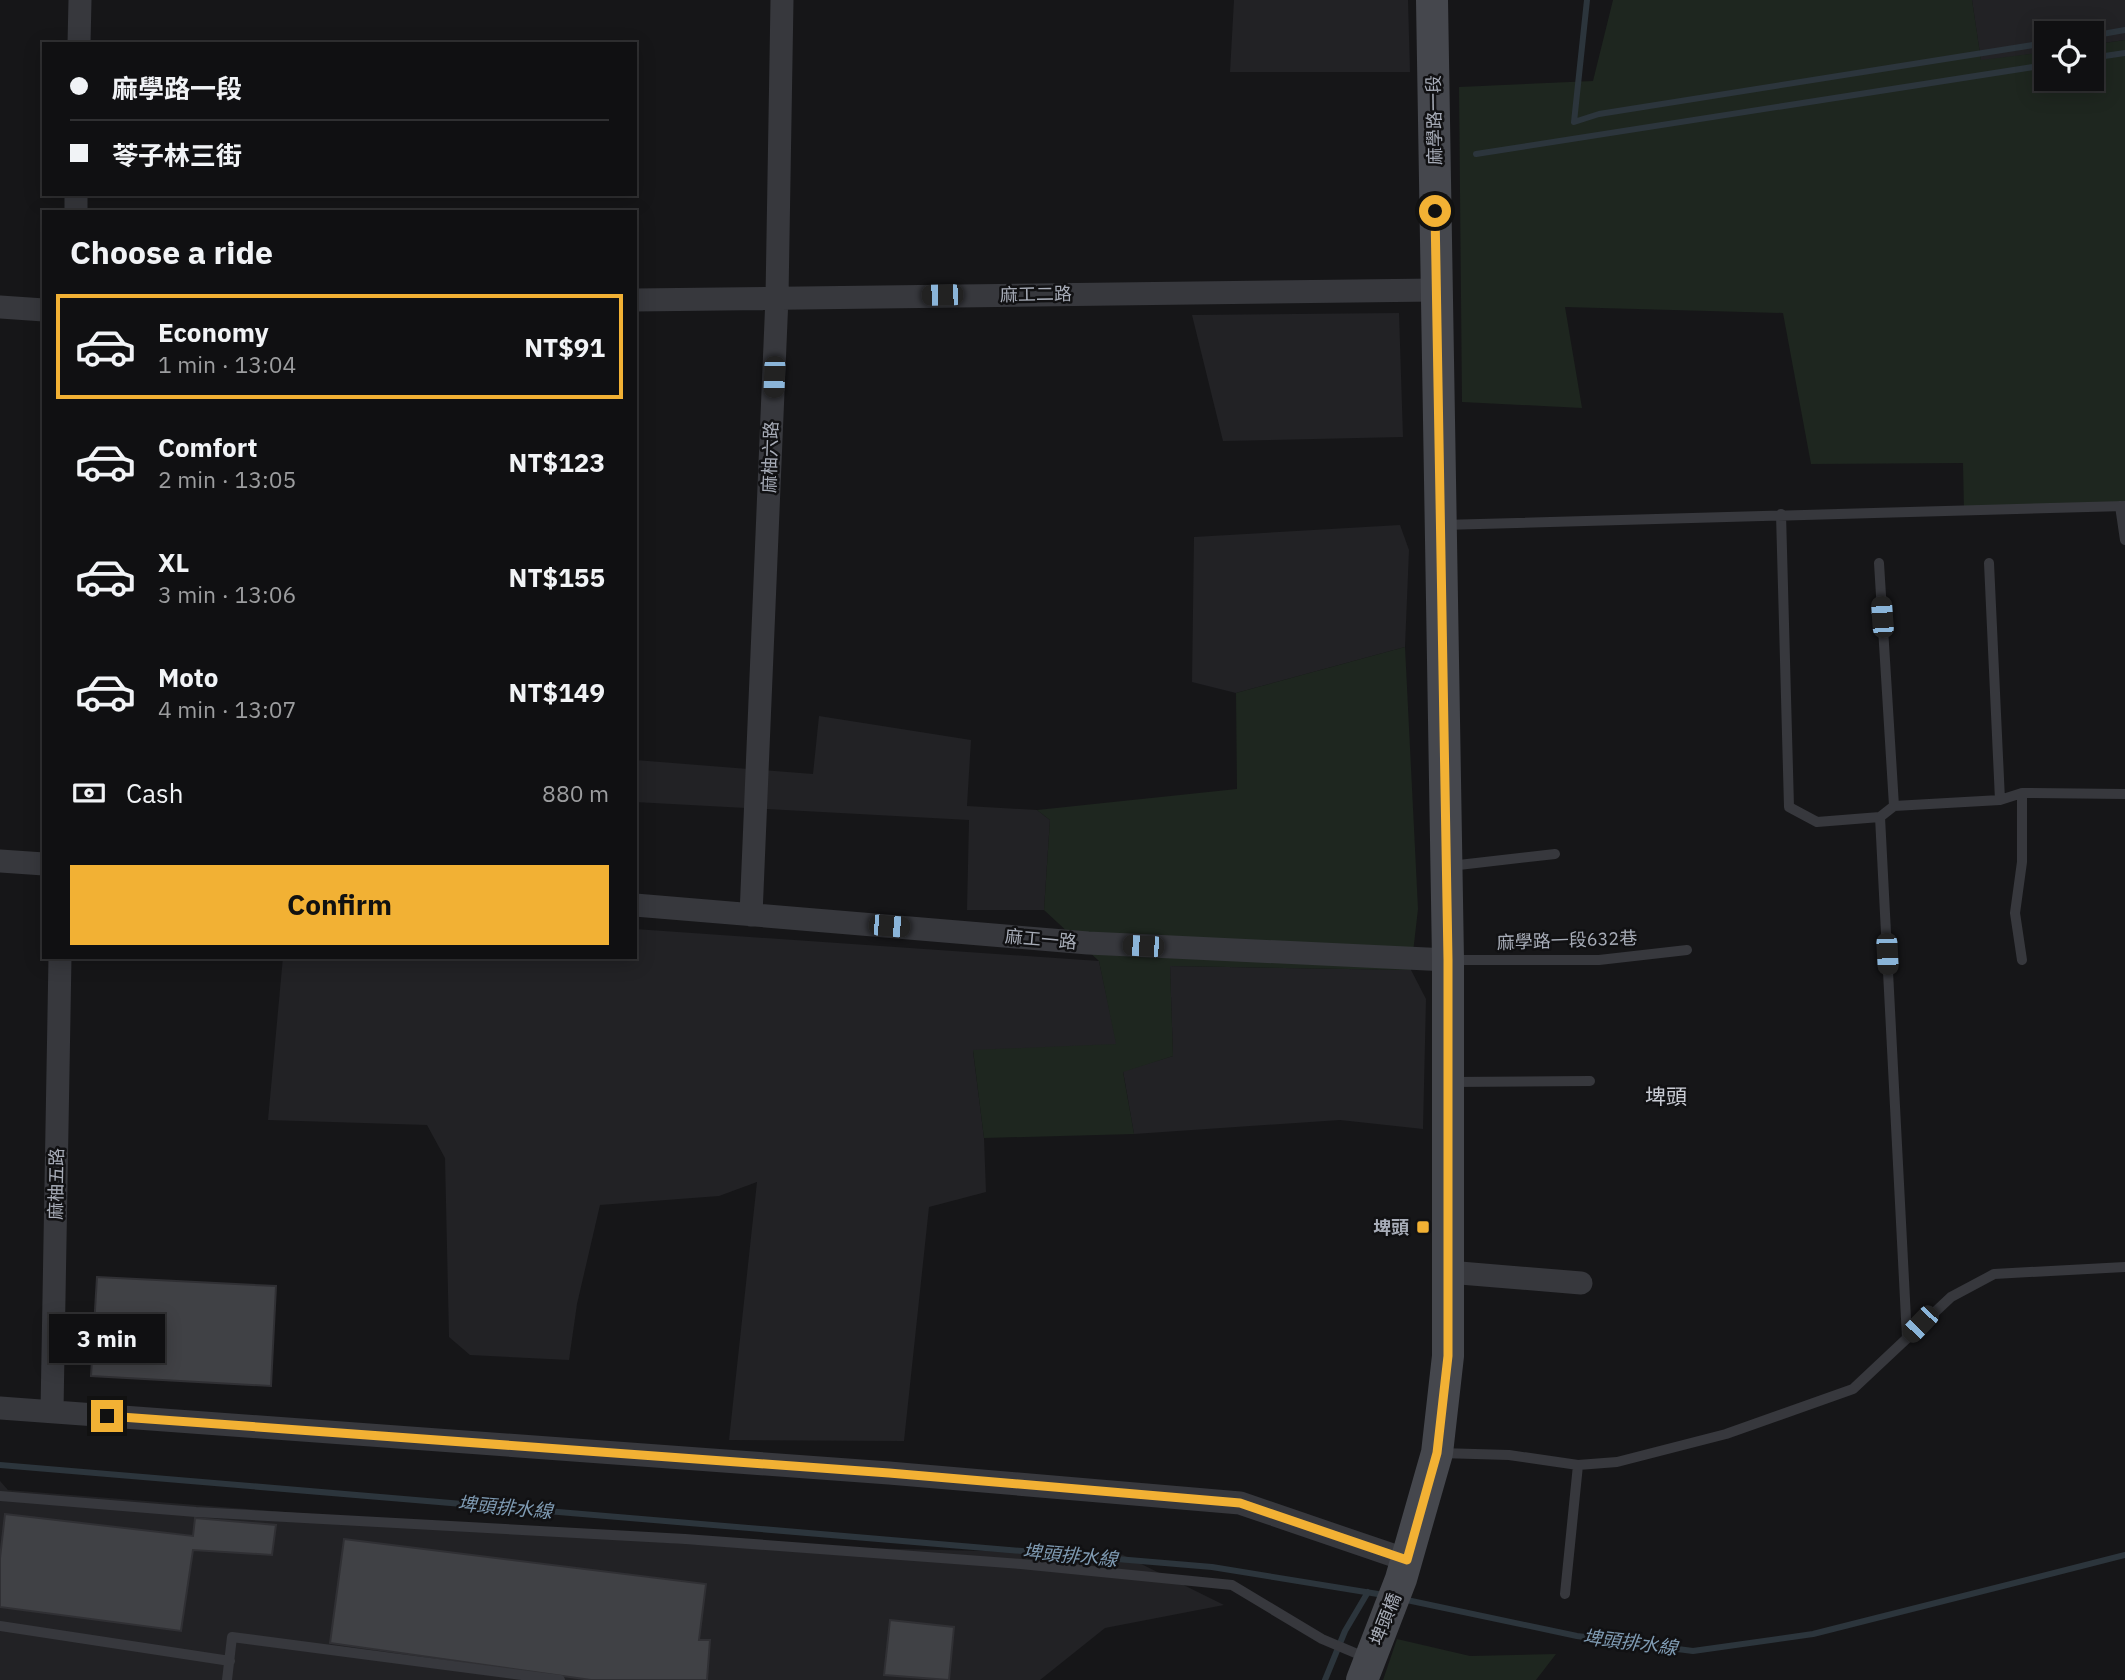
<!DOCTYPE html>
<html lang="en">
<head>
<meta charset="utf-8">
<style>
	body { margin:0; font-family:"IBM Plex Sans","Noto Sans TC",sans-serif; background:#1e1e20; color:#f1f3f6; height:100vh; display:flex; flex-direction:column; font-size:26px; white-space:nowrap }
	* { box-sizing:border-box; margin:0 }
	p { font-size:23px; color:#9c9d9f }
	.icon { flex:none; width:38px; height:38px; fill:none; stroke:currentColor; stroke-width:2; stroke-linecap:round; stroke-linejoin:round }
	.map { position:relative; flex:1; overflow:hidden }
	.details { position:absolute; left:42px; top:210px; width:595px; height:749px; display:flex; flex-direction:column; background:#101012; border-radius:0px; box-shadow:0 4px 18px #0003,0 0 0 2px #303032 }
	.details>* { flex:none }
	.top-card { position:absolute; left:42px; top:42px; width:595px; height:154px; border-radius:0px; box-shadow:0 4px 18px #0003,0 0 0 2px #303032; display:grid; align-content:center; height:154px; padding:0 28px; background:#101012 }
	.tools { position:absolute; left:2034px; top:21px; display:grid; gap:14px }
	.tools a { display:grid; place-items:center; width:70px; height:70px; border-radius:0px; background:#101012; box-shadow:0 4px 18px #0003,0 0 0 2px #303032; font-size:35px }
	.end { position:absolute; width:32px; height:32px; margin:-16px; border:9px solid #f2b134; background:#111; box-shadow:0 0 0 4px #111 }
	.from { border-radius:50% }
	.bubble { position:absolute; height:49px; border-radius:0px; background:#101012; box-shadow:0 4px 18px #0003,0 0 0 2px #303032; font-size:23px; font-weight:700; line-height:49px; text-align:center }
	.car { position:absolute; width:21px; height:42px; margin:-21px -10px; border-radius:9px; box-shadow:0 0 5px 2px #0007; background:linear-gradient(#222 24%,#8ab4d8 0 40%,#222 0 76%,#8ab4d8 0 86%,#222 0) }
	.top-card b { display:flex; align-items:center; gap:24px; height:66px; font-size:26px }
	.top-card b+b { border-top:2px solid #303032 }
	.top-card i { width:18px; height:18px; background:#f1f3f6 }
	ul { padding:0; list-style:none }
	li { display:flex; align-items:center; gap:21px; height:105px; margin:0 14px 10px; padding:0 14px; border:4px solid transparent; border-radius:0px }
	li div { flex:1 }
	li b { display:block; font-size:26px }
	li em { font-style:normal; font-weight:700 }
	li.current { border-color:#f2b134 }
	li>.icon { width:63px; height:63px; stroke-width:1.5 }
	h2 { padding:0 28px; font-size:32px; line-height:84px }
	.pay { display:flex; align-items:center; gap:18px; height:77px; padding:0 28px; font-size:26px }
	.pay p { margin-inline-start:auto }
	.primary-button { display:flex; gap:14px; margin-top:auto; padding:14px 28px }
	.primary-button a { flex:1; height:80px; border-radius:0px; background:#f2b134; color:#111; font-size:28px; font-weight:700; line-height:80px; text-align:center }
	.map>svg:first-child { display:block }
	.built { fill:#222225 }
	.green { fill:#1e261f }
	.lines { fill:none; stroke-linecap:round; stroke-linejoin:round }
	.stream { stroke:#2c353c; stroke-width:6 }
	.building { fill:#404145; stroke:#303034; stroke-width:2 }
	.lane { stroke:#37383d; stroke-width:10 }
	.street { stroke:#37383d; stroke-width:23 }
	.secondary { stroke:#45474d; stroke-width:32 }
	.route { stroke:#f2b134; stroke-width:9 }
	.poi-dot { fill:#f2b134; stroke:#111113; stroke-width:2.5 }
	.labels { text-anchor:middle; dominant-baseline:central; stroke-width:5; stroke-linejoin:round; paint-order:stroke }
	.street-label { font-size:18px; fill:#a8adb8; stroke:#111113 }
	.poi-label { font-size:18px; font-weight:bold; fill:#a8adb8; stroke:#111113; text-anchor:end }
	.water-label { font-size:19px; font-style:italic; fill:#7f9bb3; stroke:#111113 }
	.quarter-label { font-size:21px; fill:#c9ccd4; stroke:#111113 }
</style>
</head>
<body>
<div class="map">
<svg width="2125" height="1680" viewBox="0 0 2125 1680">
	<rect width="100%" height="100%" fill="#161618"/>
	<path class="built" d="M1234,0H1408L1410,72H1230Z
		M1972,0H2125V40L2091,45V33H2046V52L1981,61Z
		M1399,313L1403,437L1223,441L1192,315Z
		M1400,525L1409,550L1405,647L1236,693L1192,682L1194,537Z
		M819,716L971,740L967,806L1037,810L1050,820L1044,910H967L969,820L635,802V760L813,774Z
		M635,929L1099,961L1117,1045L973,1051L984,1138L986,1192L929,1207L904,1441L729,1440L757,1182L719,1196L600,1205L577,1304L569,1360L470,1355L449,1337L445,1158L427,1125L268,1120L283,957H635Z
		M1170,966L1411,970L1426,999L1423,1129L1340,1120L1134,1134L1123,1071L1173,1056Z
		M0,1481L8,1490L685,1544L1121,1554L1224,1605L1105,1628L1040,1680H0Z"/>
	<path class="green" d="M1613,0H1972L1981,60L2046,52V79H2091V45L2125,40V510L1964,511L1963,463L1811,464L1783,313L1565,307L1582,408L1462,402L1459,87L1593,81Z
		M1405,647L1418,909L1411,970L1170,966L1173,1056L1123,1072L1134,1134L984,1138L973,1050L1116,1044L1099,961L1044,910L1050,820L1037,810L1237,789L1236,693Z
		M1397,1639L1470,1656L1556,1654L1536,1680H1383Z"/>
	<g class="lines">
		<path class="stream" d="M1587,0L1574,122L1599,114L2046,43
			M2091,36L2125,30
			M2091,58L2125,53
			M1476,154L2046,65
			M0,1465L1212,1567L1384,1595
			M1402,1599L1577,1636L1693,1651L1813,1634L2125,1555
			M1325,1680L1345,1631L1368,1592"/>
	</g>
	<path class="building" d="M97,1277L276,1286L271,1386L91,1376Z
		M5,1514L193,1536L195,1518L276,1525L272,1555L193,1550L181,1631L0,1607V1558Z
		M344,1539L706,1584L699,1640H710L707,1680H591L330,1643Z
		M890,1620L954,1627L949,1680L884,1675Z"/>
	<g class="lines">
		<path class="lane" d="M2120,506L2125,540
			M1781,514L1789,807L1817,822L1880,817
			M1442,525L2125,506
			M1879,563L1894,806
			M1989,563L2000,800
			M2022,793V862L2015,913L2022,960
			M1450,866L1555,854
			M1451,960H1599L1687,950
			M1451,1082L1590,1081
			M1907,1338L1880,817L1894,806L2000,800L2022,793L2125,794
			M1440,1453L1509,1455L1578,1465L1617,1462L1726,1434L1853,1389L1951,1297L1994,1274L2125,1267
			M0,1496L196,1512L685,1539L1021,1564L1232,1585L1322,1639L1367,1658
			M1565,1594L1578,1465
			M0,1626L230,1661
			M227,1680L232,1637L560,1680"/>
		<path class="street" d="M79,44L80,0
			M76,212V194
			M635,300L1436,290
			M0,307L44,310
			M0,861L44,864
			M635,905L1088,943L1448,960
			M751,915L777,297L782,0
			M1448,1272L1581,1283
			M0,1408L889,1473L1240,1503L1407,1560
			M52,1411L60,957"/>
		<path class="secondary" d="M1362,1680L1401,1579L1437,1453L1448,1356V960L1432,0"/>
	</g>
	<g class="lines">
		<path class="route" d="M107,1416L889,1473L1240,1503L1407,1560L1437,1453L1448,1356V960L1435,211"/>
	</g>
	<rect class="poi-dot" x="1416" y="1220" width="14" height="14" rx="3.5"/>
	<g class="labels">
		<g class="street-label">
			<text transform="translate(1434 120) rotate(-91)">麻學路一段</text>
			<text transform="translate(1036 294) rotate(-1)">麻工二路</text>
			<text transform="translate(770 457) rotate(-88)">麻柚六路</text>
			<text transform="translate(1041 939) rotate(5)">麻工一路</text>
			<text transform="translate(1567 940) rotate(-2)">麻學路一段632巷</text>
			<text transform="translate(56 1184) rotate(-89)">麻柚五路</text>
			<text transform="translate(1385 1619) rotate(-68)">埤頭橋</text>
		</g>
		<g class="poi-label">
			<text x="1409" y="1227">埤頭</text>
		</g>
		<g class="water-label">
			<text transform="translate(505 1507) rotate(5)">埤頭排水線</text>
			<text transform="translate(1070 1555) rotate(5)">埤頭排水線</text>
			<text transform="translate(1630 1642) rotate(7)">埤頭排水線</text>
		</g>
		<g class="quarter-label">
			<text x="1666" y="1096">埤頭</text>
		</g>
	</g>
</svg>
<div class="tools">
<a><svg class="icon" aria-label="locate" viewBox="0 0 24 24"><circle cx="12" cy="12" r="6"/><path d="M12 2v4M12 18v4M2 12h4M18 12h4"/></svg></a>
</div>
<i class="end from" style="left:1435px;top:211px"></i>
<i class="end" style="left:107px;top:1416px"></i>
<div class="bubble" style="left:49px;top:1314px;width:116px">3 min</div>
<i class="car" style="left:942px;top:295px;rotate:269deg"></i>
<i class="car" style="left:774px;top:377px;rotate:182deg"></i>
<i class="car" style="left:1882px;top:617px;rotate:356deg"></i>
<i class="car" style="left:889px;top:926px;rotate:95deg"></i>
<i class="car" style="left:1143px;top:946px;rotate:273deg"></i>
<i class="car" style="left:1887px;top:954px;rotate:177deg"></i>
<i class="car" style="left:1920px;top:1324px;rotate:224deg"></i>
<div class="top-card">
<b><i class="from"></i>麻學路一段</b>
<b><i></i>苓子林三街</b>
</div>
<section class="details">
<h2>Choose a ride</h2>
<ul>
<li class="current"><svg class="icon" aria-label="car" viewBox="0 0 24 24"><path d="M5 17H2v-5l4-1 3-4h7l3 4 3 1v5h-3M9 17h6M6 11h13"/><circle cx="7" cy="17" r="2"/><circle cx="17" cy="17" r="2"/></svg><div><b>Economy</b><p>1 min · 13:04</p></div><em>NT$91</em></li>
<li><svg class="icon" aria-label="car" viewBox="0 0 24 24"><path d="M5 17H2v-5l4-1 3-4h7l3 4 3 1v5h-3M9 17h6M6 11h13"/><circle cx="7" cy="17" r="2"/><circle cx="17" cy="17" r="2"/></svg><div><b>Comfort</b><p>2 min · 13:05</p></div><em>NT$123</em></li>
<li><svg class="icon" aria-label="car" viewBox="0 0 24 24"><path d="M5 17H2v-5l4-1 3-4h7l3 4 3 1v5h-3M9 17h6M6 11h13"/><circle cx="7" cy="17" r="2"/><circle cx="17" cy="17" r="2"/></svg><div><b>XL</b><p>3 min · 13:06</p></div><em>NT$155</em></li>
<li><svg class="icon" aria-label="car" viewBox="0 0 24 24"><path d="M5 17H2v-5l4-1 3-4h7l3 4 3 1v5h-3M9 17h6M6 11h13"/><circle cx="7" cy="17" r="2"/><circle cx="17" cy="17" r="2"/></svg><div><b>Moto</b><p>4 min · 13:07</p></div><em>NT$149</em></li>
</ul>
<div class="pay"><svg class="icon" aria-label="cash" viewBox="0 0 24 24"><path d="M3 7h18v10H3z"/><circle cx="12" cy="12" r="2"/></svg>Cash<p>880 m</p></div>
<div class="primary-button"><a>Confirm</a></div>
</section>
</div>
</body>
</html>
